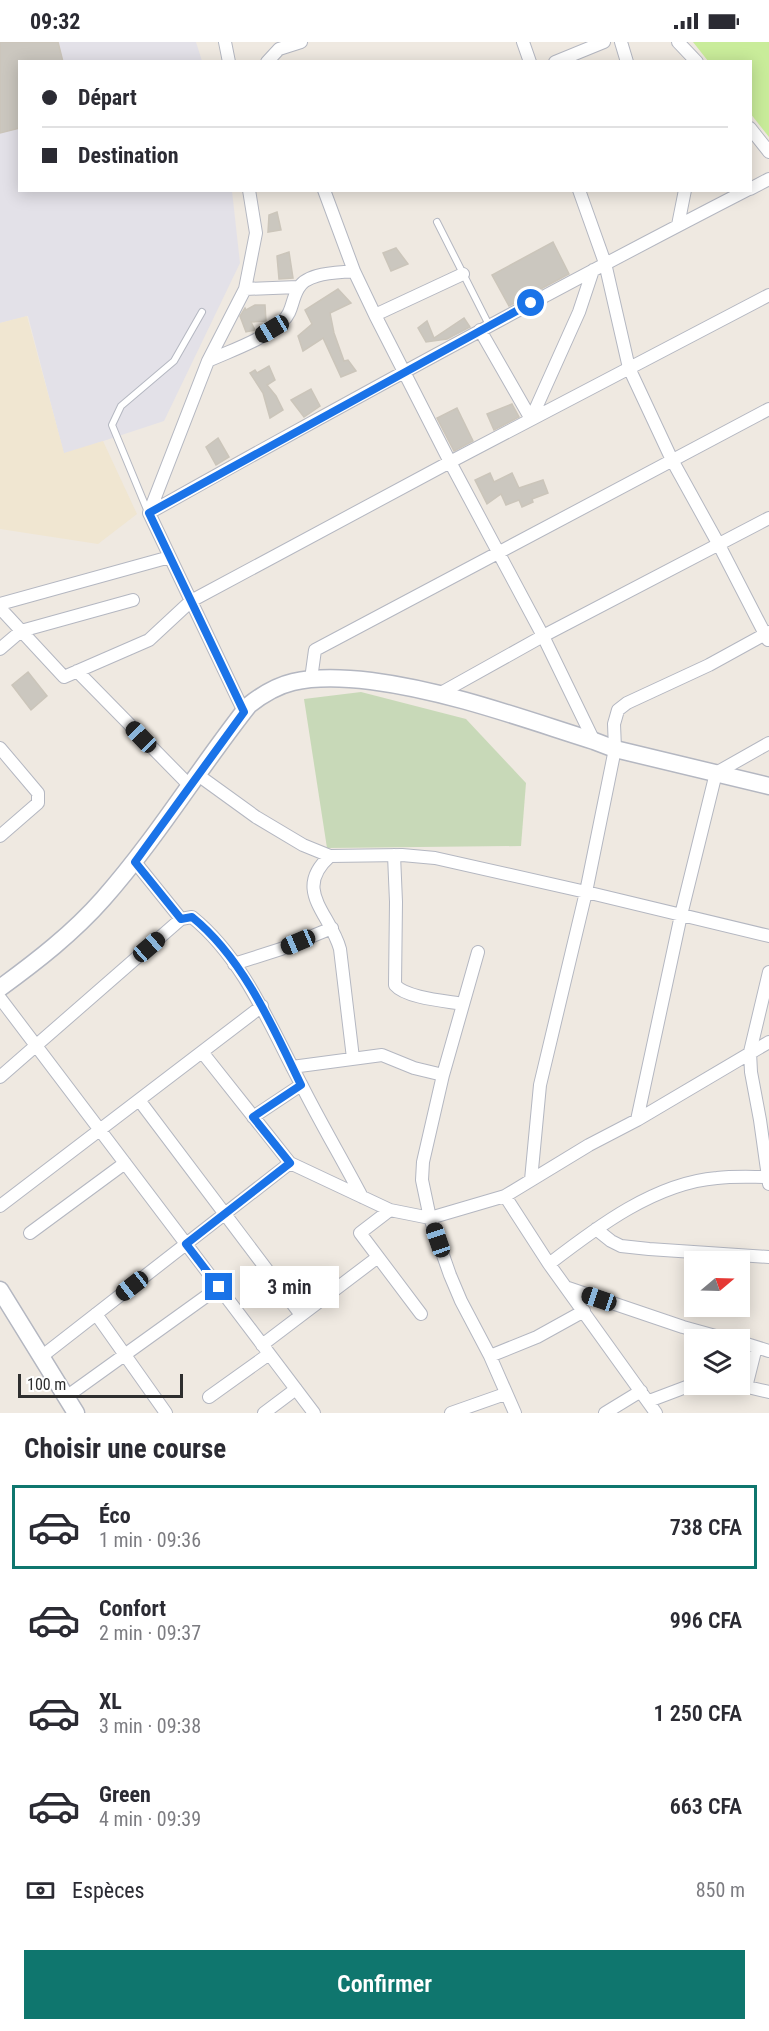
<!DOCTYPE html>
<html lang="fr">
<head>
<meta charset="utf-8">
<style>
	body { margin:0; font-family:"Roboto Condensed",sans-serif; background:#f7f7f7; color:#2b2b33; height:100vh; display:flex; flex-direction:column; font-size:22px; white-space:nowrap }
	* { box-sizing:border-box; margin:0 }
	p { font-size:20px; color:#7c7c81 }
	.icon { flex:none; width:33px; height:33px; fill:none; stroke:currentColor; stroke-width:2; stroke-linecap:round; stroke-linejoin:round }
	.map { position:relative; height:1371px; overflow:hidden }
	.details { display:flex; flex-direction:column; background:#fff; flex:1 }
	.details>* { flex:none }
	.hud { position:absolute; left:18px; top:18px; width:734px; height:132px; border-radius:0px; box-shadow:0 3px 15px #0003; display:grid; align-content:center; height:132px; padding:0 24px; background:#fff }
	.needle { width:39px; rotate:71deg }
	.controls { position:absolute; left:684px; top:1209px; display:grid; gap:12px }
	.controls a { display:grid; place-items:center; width:66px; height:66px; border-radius:0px; background:#fff; box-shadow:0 3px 15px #0003; font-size:30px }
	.scale { position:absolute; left:18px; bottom:15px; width:165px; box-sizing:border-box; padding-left:6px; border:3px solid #2e2e2e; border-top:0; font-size:16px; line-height:21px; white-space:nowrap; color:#2e2e2e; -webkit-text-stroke:4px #fff; paint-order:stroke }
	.end { position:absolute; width:27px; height:27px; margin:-14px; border:8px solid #1a73e8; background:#fff; box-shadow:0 0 0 3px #fff }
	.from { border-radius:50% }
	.bubble { position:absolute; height:42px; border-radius:0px; background:#fff; box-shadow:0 3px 15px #0003; font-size:20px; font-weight:600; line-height:42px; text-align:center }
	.car { position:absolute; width:18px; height:36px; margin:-18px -9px; border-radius:8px; box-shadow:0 0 4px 2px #0007; background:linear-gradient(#222 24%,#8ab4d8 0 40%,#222 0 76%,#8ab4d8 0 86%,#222 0) }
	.hud b { display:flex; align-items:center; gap:21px; height:57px; font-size:22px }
	.hud b+b { border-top:2px solid #e1e1e2 }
	.hud i { width:15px; height:15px; background:#2b2b33 }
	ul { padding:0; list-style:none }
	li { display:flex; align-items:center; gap:18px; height:84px; margin:0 12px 9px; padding:0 12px; border:3px solid transparent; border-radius:0px }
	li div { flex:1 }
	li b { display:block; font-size:22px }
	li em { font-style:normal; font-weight:600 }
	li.on { border-color:#0f766e }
	li>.icon { width:54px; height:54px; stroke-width:1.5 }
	h2 { padding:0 24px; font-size:27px; line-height:72px }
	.pay { display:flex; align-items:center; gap:15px; height:66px; padding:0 24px; font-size:22px }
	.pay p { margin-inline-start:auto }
	.action { display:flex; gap:12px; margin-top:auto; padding:12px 24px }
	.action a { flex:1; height:69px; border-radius:0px; background:#0f766e; color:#fff; font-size:24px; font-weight:600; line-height:69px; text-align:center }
	.status { display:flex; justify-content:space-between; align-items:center; height:42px; padding:0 30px; background:#fff; direction:ltr }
	.status svg { height:16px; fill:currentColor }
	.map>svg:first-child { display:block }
	.industrial { fill:#e3e1e8 }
	.education { fill:#f0e6d1 }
	.cemetery { fill:#c8d9b8 }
	.pitch { fill:#c9ec9a }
	.building { fill:#cbc7bf; stroke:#cbc5ba; stroke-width:1.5 }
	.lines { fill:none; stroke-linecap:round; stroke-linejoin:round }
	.lane-casing { stroke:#b4b7c1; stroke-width:8 }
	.street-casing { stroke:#b4b7c1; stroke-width:14 }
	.secondary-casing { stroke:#b4b7c1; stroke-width:19 }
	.lane { stroke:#fff; stroke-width:6 }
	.street { stroke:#fff; stroke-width:12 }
	.secondary { stroke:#fff; stroke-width:16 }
	.route { stroke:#1a73e8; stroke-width:8 }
</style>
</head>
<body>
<div class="status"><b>09:32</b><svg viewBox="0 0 49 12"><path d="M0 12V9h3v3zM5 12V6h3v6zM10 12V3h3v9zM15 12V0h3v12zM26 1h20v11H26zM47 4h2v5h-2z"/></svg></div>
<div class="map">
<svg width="769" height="1371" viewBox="0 0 769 1371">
	<rect width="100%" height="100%" fill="#efe9e1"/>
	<path class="industrial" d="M0,0H196L202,19L20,20V148L232,149L240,221L164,379L64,412L28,274L0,281Z"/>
	<path class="education" d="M27,274L64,411L103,399L137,472L98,502L0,487V281Z"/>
	<path class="cemetery" d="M361,650L466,677L526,741L521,804L327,806L304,657Z"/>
	<path class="pitch" d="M693,0H769V95L750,71V20L708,19Z"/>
	<path class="building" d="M0,0H58L63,20H20V86L0,91Z
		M277,170L281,188L268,190L269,173Z
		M553,200L569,232L509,264L492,233Z
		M396,206L408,222L391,229L383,211Z
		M289,210L293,236L279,237L277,214Z
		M338,247L351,261L330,271L334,291L344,319L348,318L356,329L341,335L323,296L303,309L298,294L312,282L305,268Z
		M255,263H265L266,279L251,280L255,288L246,290L240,274L245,266L246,268Z
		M464,276L470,285L447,297L426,300L418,286L427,279L434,296Z
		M269,324L275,338L267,343L276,354L283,368L270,376L263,351L250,331L255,328L257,331Z
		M311,347L320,364L304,375L291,358Z
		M512,362L519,375L494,388L487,372Z
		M457,366L473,399L454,409L437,376Z
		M218,396L229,415L216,423L206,405Z
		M490,431L494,440L512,431L519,446L543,438L548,451L532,457L533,460L522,465L519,458L506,463L501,452L487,462L475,438Z
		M28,630L47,654L31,668L12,643Z"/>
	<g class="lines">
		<g class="lane-casing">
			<path id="lane" d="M437,180L489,283
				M148,470L112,383L121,364L174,319L202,270"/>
		</g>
		<g class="street-casing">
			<path id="street" d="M225,0L229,20
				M523,0L530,20
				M621,0L627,20
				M678,0L697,20
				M267,20L279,7L301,0
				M555,20L604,0
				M750,86L769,110
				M750,147L769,137
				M324,148L354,229L375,273L450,420L543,594L594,699
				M579,148L605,221L629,326L672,418L719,503L768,598
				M678,183L685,148
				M245,247L298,245
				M375,273L463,232
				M480,288L531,377
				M208,319C232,308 263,298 282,280C293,270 291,259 298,247C306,230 338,231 354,229
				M531,377L579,270L593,228
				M149,471C347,360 545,252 747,148
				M0,562L170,515
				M0,566L64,635L149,598L191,559L450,420L769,253
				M0,607L21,589L133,558
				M77,629L190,744
				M311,637L315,608L769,367
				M439,652L543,594L769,476
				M244,670L149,471L208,319L245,247L256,191L249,148
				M0,706L38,751V761L0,794
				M198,733L256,775L303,803L330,814L402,813L435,816L586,850L769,894
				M394,813L396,860L395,943C406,956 446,959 463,962
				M330,814C292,848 330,871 340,907L353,1016
				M135,820L181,877
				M478,910L443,1033L423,1120L422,1138L430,1176L450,1233L461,1259L490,1314L515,1371
				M234,922L281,907L332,886
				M0,956L314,1371
				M202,1010L290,1121L390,1168L430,1176L505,1154L589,1103L637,1078L769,1000
				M292,1025L382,1013L414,1026L443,1033
				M0,1035L181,877L192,875C244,917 270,984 301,1042C320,1080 342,1117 362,1155
				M139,1058L301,1273
				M253,1075L301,1043
				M637,1078L681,873L716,731L769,701
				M531,1138L540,1043L586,850L615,707L614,682L618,668L627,661L709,623L769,590
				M769,1142L760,1078L751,1030L750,1010L769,930
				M505,1154L549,1222L656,1371
				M0,1164L262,964
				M390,1168L360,1191L421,1272
				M596,1187L611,1199L621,1204L649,1207L769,1215
				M30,1191L125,1121
				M549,1222C597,1185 655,1141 717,1136C734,1134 751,1135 768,1135
				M568,1246L683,1285L730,1298
				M96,1272L166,1371
				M740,1300L769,1309
				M262,1303L378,1215
				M490,1314L537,1295L584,1269
				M41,1315L290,1121
				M735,1342L769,1350
				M746,1345L756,1305
				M66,1355L219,1245
				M209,1355L269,1312
				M649,1359L694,1342
				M264,1371L296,1347
				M451,1371L505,1352
				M605,1371L641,1349"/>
		</g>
		<g class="secondary-casing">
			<path id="secondary" d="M0,946C37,919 73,891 103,857C157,796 199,726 249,663C263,652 276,644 293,640C319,634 346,636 371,639C448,649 521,676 594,699L615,707L769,744
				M0,1248L76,1371"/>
		</g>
		<use href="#lane" class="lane"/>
		<use href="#street" class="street"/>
		<use href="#secondary" class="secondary"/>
	</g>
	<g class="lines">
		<path class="route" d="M219,1245L186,1202L290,1121L253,1075L301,1043C273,985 243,916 192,875L181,877L135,820L244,670L149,471L531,261"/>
	</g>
</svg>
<div class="controls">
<a><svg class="needle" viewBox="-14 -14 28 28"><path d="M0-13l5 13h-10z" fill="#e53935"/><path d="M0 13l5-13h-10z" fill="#7c7c81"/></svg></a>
<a><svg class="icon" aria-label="layers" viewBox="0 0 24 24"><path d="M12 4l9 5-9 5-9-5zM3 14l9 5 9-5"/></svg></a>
</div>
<div class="scale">100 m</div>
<i class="end from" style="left:531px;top:261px"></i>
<i class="end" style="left:219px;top:1245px"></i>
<div class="bubble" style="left:240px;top:1224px;width:99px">3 min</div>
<i class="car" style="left:272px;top:287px;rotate:239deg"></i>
<i class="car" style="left:141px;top:695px;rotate:316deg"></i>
<i class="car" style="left:298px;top:900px;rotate:247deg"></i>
<i class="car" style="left:149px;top:905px;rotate:49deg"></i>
<i class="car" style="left:438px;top:1198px;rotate:341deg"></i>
<i class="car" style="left:132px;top:1244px;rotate:232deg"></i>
<i class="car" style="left:599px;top:1257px;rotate:289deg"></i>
<div class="hud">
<b><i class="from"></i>Départ</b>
<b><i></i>Destination</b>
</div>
</div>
<section class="details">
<h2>Choisir une course</h2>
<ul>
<li class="on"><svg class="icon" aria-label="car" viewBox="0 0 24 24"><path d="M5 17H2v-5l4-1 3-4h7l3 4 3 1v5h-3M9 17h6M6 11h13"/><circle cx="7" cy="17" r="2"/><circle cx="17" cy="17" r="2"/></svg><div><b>Éco</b><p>1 min · 09:36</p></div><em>738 CFA</em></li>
<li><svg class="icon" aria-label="car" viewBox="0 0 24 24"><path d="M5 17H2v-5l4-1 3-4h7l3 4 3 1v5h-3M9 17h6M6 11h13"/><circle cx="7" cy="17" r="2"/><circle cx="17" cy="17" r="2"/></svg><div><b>Confort</b><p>2 min · 09:37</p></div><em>996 CFA</em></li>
<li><svg class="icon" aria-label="car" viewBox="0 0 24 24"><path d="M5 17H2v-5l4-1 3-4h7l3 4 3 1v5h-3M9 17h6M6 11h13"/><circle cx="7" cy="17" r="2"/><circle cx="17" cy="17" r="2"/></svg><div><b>XL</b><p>3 min · 09:38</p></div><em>1 250 CFA</em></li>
<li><svg class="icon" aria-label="car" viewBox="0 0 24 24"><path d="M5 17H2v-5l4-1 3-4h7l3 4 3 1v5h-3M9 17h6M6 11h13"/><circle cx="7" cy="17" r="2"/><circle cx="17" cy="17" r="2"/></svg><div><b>Green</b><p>4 min · 09:39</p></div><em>663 CFA</em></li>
</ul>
<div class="pay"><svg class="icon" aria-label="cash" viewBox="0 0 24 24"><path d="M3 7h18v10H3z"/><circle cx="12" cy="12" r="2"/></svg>Espèces<p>850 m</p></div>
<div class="action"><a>Confirmer</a></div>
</section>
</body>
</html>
